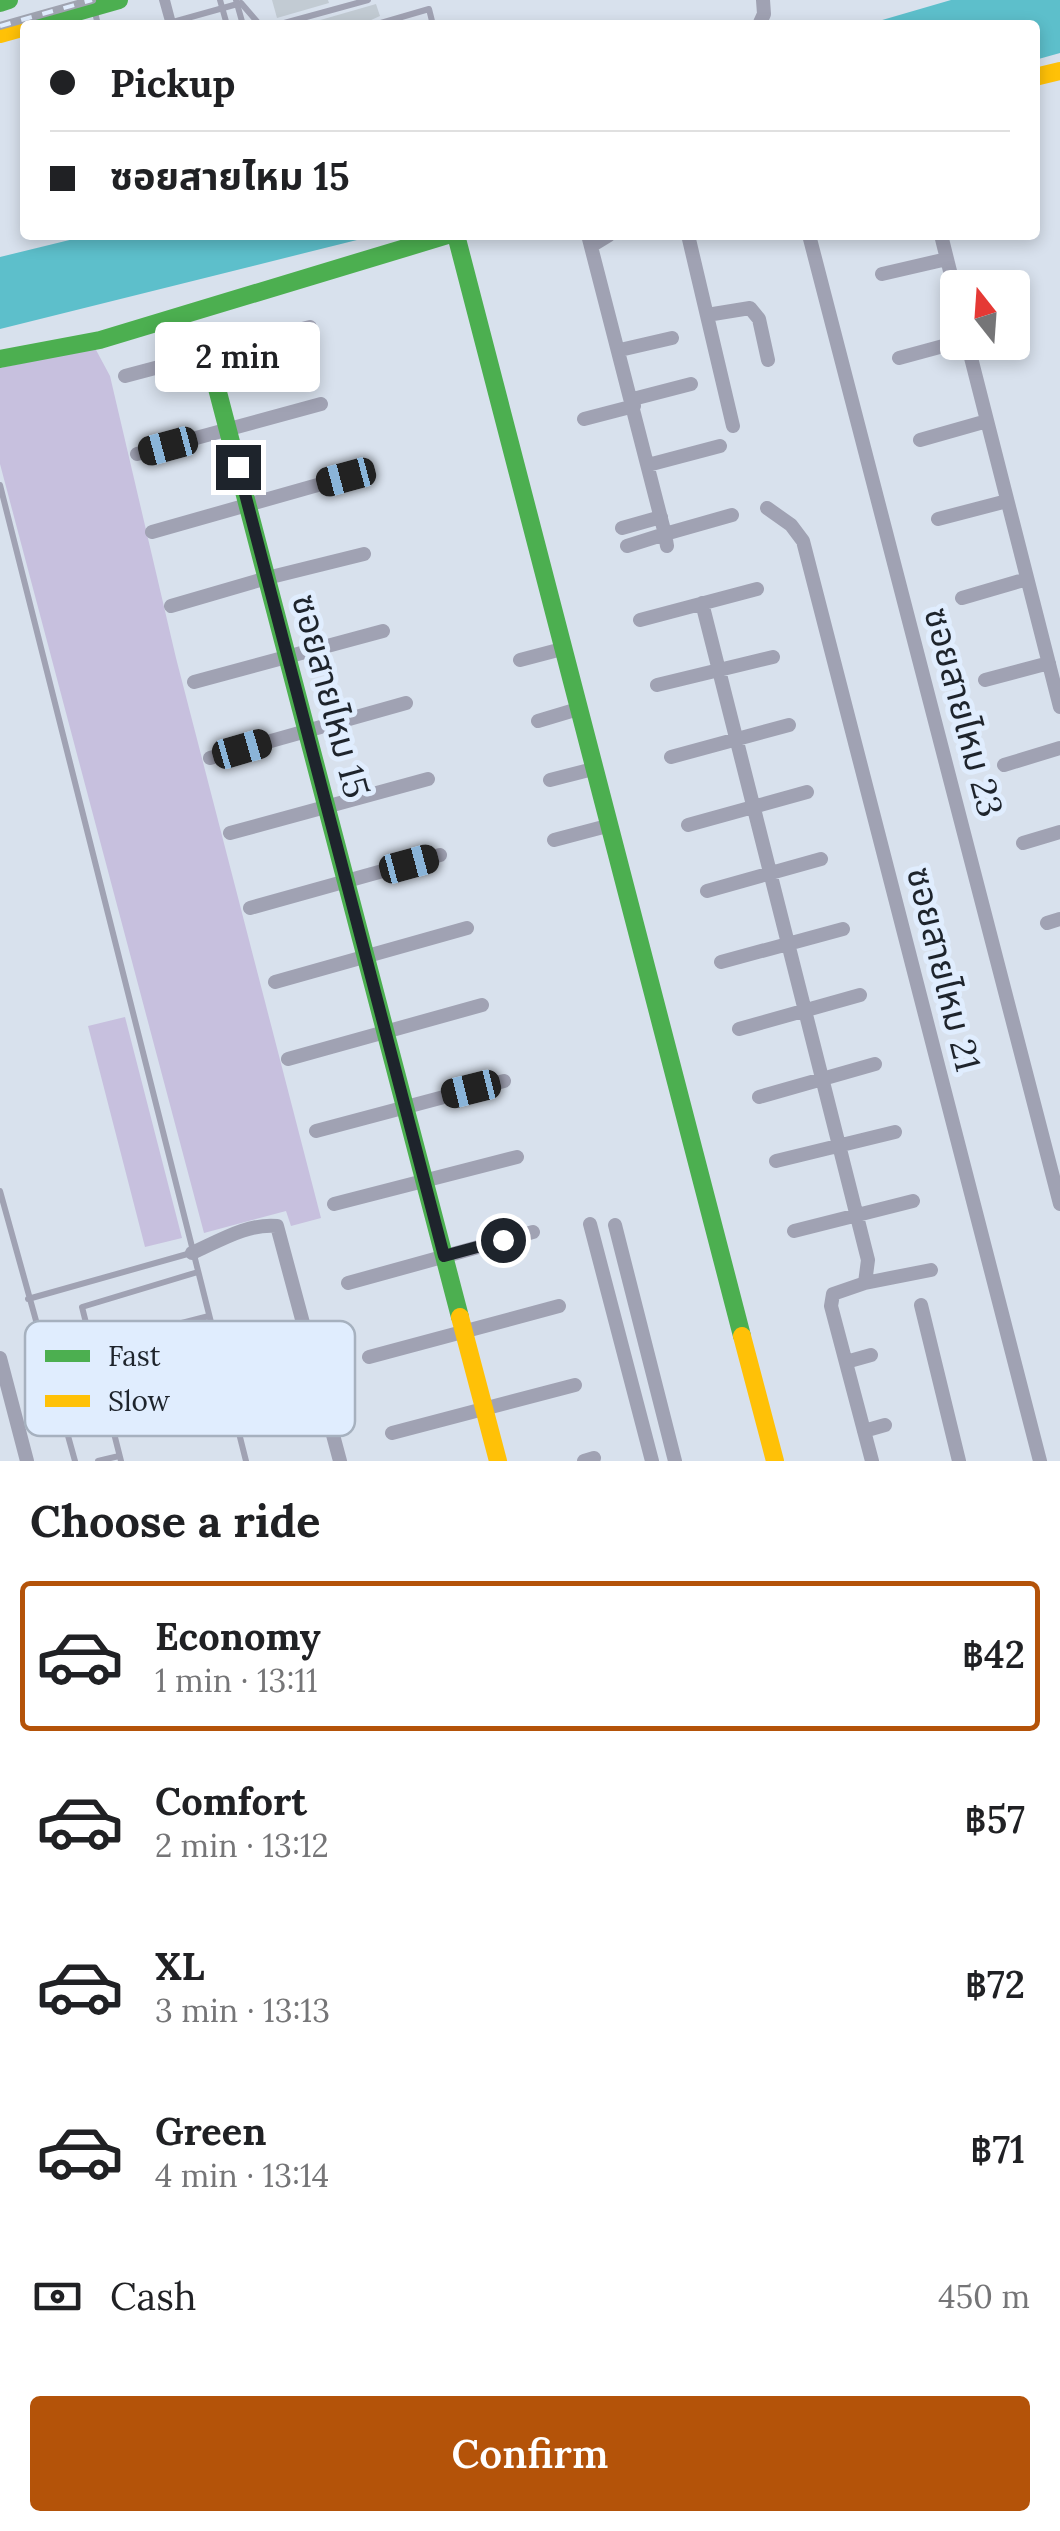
<!DOCTYPE html>
<html lang="en">
<head>
<meta charset="utf-8">
<style>
	body { margin:0; font-family:Lora,"Noto Sans Thai",serif; background:#f6f6f6; color:#202124; height:100vh; display:flex; flex-direction:column; font-size:38px; white-space:nowrap }
	* { box-sizing:border-box; margin:0 }
	p { font-size:32px; color:#757577 }
	.icon { flex:none; width:55px; height:55px; fill:none; stroke:currentColor; stroke-width:2; stroke-linecap:round; stroke-linejoin:round }
	.map { position:relative; height:1461px; overflow:hidden }
	.panel { display:flex; flex-direction:column; background:#fff; flex:1 }
	.panel>* { flex:none }
	.hud { position:absolute; left:20px; top:20px; width:1020px; height:220px; border-radius:10px; box-shadow:0 5px 15px #0003; display:grid; align-content:center; height:220px; padding:0 30px; background:#fff }
	.needle { width:65px; rotate:343deg }
	.controls { position:absolute; left:940px; top:270px; display:grid; gap:20px }
	.controls a { display:grid; place-items:center; width:90px; height:90px; border-radius:10px; background:#fff; box-shadow:0 5px 15px #0003; font-size:50px }
	.end { position:absolute; width:45px; height:45px; margin:-22px; border:12px solid #1e242c; background:#fff; box-shadow:0 0 0 5px #fff }
	.from { border-radius:50% }
	.bubble { position:absolute; height:70px; border-radius:10px; background:#fff; box-shadow:0 5px 15px #0003; font-size:32px; font-weight:600; line-height:70px; text-align:center }
	.car { position:absolute; width:30px; height:60px; margin:-30px -15px; border-radius:12px; box-shadow:0 0 8px 2px #0007; background:linear-gradient(#222 24%,#8ab4d8 0 40%,#222 0 76%,#8ab4d8 0 86%,#222 0) }
	.hud b { display:flex; align-items:center; gap:35px; height:95px; font-size:38px }
	.hud b+b { border-top:2px solid #e0e0e0 }
	.hud i { width:25px; height:25px; background:#202124 }
	ul { padding:0; list-style:none }
	li { display:flex; align-items:center; gap:30px; height:150px; margin:0 20px 15px; padding:0 10px; border:5px solid transparent; border-radius:10px }
	li div { flex:1 }
	li b { display:block; font-size:38px }
	li em { font-style:normal; font-weight:600 }
	li.selected { border-color:#b45309 }
	li>.icon { width:90px; height:90px; stroke-width:1.5 }
	h2 { padding:0 30px; font-size:45px; line-height:120px }
	.pay { display:flex; align-items:center; gap:25px; height:110px; padding:0 30px; font-size:38px }
	.pay p { margin-inline-start:auto }
	.primary-button { display:flex; gap:20px; margin-top:auto; padding:20px 30px }
	.primary-button a { flex:1; height:115px; border-radius:10px; background:#b45309; color:#fff; font-size:40px; font-weight:600; line-height:115px; text-align:center }
	.map>svg:first-child { display:block }
	.green { fill:#c7c0de }
	.water { fill:#5dbfcb }
	.building { fill:#c2cbd3 }
	.lines { fill:none; stroke-linecap:round; stroke-linejoin:round }
	.lane { stroke:#a0a2b3; stroke-width:6 }
	.street { stroke:#a0a2b3; stroke-width:14 }
	.fast { stroke:#4caf50; stroke-width:18 }
	.slow { stroke:#ffc107; stroke-width:18 }
	.rail-casing { stroke:#a0a4b1; stroke-width:8 }
	.rail { stroke:#e0edfe; stroke-width:4; stroke-dasharray:11; stroke-linecap:butt }
	.lane-bridge { stroke:#a0a2b3; stroke-width:6 }
	.route { stroke:#1e242c; stroke-width:12 }
	.labels { text-anchor:middle; dominant-baseline:central; stroke-width:10; stroke-linejoin:round; paint-order:stroke }
	.street-label { font-size:35px; fill:#1e242c; stroke:#e0edfe }
	.key { fill:#e0edfe; stroke:#a6b1bf; stroke-width:2.5 }
	.key-label { font-size:28px; fill:#1e242c }
</style>
</head>
<body>
<div class="map">
<svg width="1060" height="1461" viewBox="0 0 1060 1461">
	<rect width="100%" height="100%" fill="#d8e1ed"/>
	<path class="green" d="M95,348L110,376L176,658L321,1218L291,1226L286,1211L204,1233L0,464V368Z
		M125,1017L182,1238L145,1247L88,1026Z"/>
	<path class="water" d="M951,0H1060V53L1035,60V25H865Z
		M90,235H377L0,329V257Z"/>
	<path class="building" d="M272,0H328L329,3L277,18Z
		M376,4L380,16L369,21L353,25H303Z"/>
	<g class="lines">
		<path class="lane" d="M162,0L169,25
			M167,0L173,23
			M94,8L98,25
			M173,22L241,3L260,25
			M277,25L368,0
			M374,25L429,9L433,25
			M0,485L246,1461
			M0,1191L75,1461
			M28,1299L191,1253
			M92,1346L209,1316
			M98,1461L119,1456
			M121,1461L82,1307L198,1272"/>
		<path class="street" d="M759,25L764,14L763,0
			M588,235L665,534L732,515
			M688,235L733,426
			M809,235L1060,1204
			M941,235L958,303
			M591,246L609,235
			M882,274L947,259
			M707,315L750,308L759,319L768,360
			M967,342L1060,707
			M620,350L672,338
			M899,358L958,342
			M125,376L310,327
			M633,399L691,384
			M584,419L634,406
			M920,440L987,421
			M137,454L321,404
			M648,465L720,446
			M767,508L791,525L803,541L1040,1461
			M938,519L1007,501
			M622,528L661,517
			M152,532L346,477
			M627,546L665,534L667,546
			M962,598L1027,579
			M702,603L868,1260L865,1283L833,1294L831,1306L872,1461
			M171,606L267,578L364,554
			M640,620L757,589
			M520,660L562,649
			M985,680L1049,663
			M194,682L383,631
			M657,685L773,657
			M538,721L578,709
			M671,757L789,725
			M210,758L406,703
			M1004,765L1060,748
			M550,780L593,769
			M688,825L807,792
			M230,833L428,779
			M554,840L607,826
			M1023,843L1060,832
			M707,891L821,859
			M250,908L440,855
			M1047,923L1060,919
			M721,962L843,929
			M275,982L467,928
			M739,1029L860,995
			M288,1059L482,1005
			M759,1097L875,1064
			M316,1131L504,1081
			M776,1161L895,1132
			M334,1204L517,1157
			M590,1224L652,1461
			M615,1225L675,1461
			M794,1231L913,1201
			M192,1253C219,1241 248,1223 277,1226L340,1461
			M348,1283L533,1232
			M865,1283L931,1270
			M921,1305L959,1461
			M369,1357L559,1306
			M0,1358L27,1461
			M846,1362L871,1355
			M864,1431L885,1425
			M392,1433L575,1385
			M584,1461L594,1458"/>
		<path class="fast" d="M0,3L9,0
			M31,25L119,0
			M456,235L742,1336
			M208,354L460,1317
			M0,359L100,340L448,235"/>
		<path class="slow" d="M0,34L25,27
			M1035,77L1060,71
			M460,1317L498,1461
			M742,1336L775,1461"/>
		<g class="rail-casing">
			<path id="rail" d="M0,26L92,0"/>
		</g>
		<use href="#rail" class="rail"/>
		<path class="lane-bridge" d="M220,0L227,25
			M236,0L243,25"/>
	</g>
	<g class="lines">
		<path class="route" d="M238,467L444,1256L503,1240"/>
	</g>
	<g class="labels">
		<g class="street-label">
			<text transform="translate(331 696) rotate(75)">ซอยสายไหม 15</text>
			<text transform="translate(964 712) rotate(75)">ซอยสายไหม 23</text>
			<text transform="translate(944 969) rotate(76)">ซอยสายไหม 21</text>
		</g>
	</g>
	<rect x="25" y="1321" width="330" height="115" rx="15" class="key"/>
	<rect x="45" y="1350" width="45" height="12" fill="#4caf50"/>
	<rect x="45" y="1395" width="45" height="12" fill="#ffc107"/>
	<g class="key-label">
		<text x="108" y="1366">Fast</text>
		<text x="108" y="1411">Slow</text>
	</g>
</svg>
<div class="controls">
<a><svg class="needle" viewBox="-14 -14 28 28"><path d="M0-13l5 13h-10z" fill="#e53935"/><path d="M0 13l5-13h-10z" fill="#757577"/></svg></a>
</div>
<i class="end from" style="left:503px;top:1240px"></i>
<i class="end" style="left:238px;top:467px"></i>
<div class="bubble" style="left:155px;top:322px;width:165px">2 min</div>
<i class="car" style="left:168px;top:446px;rotate:255deg"></i>
<i class="car" style="left:346px;top:477px;rotate:255deg"></i>
<i class="car" style="left:242px;top:749px;rotate:74deg"></i>
<i class="car" style="left:409px;top:864px;rotate:75deg"></i>
<i class="car" style="left:471px;top:1089px;rotate:256deg"></i>
<div class="hud">
<b><i class="from"></i>Pickup</b>
<b><i></i>ซอยสายไหม 15</b>
</div>
</div>
<section class="panel">
<h2>Choose a ride</h2>
<ul>
<li class="selected"><svg class="icon" aria-label="car" viewBox="0 0 24 24"><path d="M5 17H2v-5l4-1 3-4h7l3 4 3 1v5h-3M9 17h6M6 11h13"/><circle cx="7" cy="17" r="2"/><circle cx="17" cy="17" r="2"/></svg><div><b>Economy</b><p>1 min · 13:11</p></div><em>฿42</em></li>
<li><svg class="icon" aria-label="car" viewBox="0 0 24 24"><path d="M5 17H2v-5l4-1 3-4h7l3 4 3 1v5h-3M9 17h6M6 11h13"/><circle cx="7" cy="17" r="2"/><circle cx="17" cy="17" r="2"/></svg><div><b>Comfort</b><p>2 min · 13:12</p></div><em>฿57</em></li>
<li><svg class="icon" aria-label="car" viewBox="0 0 24 24"><path d="M5 17H2v-5l4-1 3-4h7l3 4 3 1v5h-3M9 17h6M6 11h13"/><circle cx="7" cy="17" r="2"/><circle cx="17" cy="17" r="2"/></svg><div><b>XL</b><p>3 min · 13:13</p></div><em>฿72</em></li>
<li><svg class="icon" aria-label="car" viewBox="0 0 24 24"><path d="M5 17H2v-5l4-1 3-4h7l3 4 3 1v5h-3M9 17h6M6 11h13"/><circle cx="7" cy="17" r="2"/><circle cx="17" cy="17" r="2"/></svg><div><b>Green</b><p>4 min · 13:14</p></div><em>฿71</em></li>
</ul>
<div class="pay"><svg class="icon" aria-label="cash" viewBox="0 0 24 24"><path d="M3 7h18v10H3z"/><circle cx="12" cy="12" r="2"/></svg>Cash<p>450 m</p></div>
<div class="primary-button"><a>Confirm</a></div>
</section>
</body>
</html>
